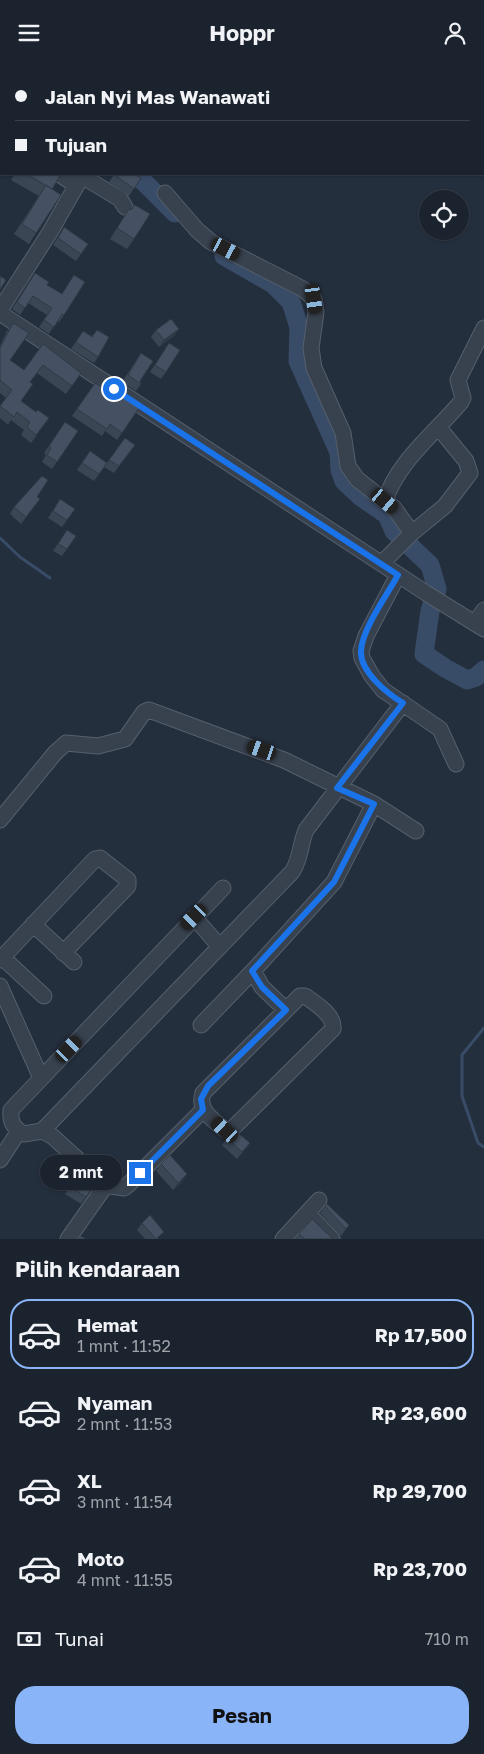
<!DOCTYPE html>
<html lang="id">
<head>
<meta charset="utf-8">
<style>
	body { margin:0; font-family:"Golos Text",sans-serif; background:#242b36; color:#f1f3f6; height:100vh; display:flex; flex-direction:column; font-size:19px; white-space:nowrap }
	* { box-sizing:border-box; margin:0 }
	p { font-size:16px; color:#a0a4aa }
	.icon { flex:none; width:28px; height:28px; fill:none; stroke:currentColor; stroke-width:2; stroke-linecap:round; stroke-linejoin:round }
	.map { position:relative; height:1174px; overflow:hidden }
	.drawer { display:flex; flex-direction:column; background:#1b232e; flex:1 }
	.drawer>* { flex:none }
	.hud { position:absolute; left:0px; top:0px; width:485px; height:110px; box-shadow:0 1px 4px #0004,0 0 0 1px #39404a; display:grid; align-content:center; height:110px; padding:0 15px; background:#1b232e }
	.controls { position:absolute; left:419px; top:125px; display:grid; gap:10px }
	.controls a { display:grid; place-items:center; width:50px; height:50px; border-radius:50%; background:#1b232e; box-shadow:0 1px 4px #0004,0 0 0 1px #39404a; font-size:25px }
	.end { position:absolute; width:22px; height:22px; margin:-11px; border:6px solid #1a73e8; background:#fff; box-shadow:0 0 0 2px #fff }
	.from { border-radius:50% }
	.bubble { position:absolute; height:35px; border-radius:18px; background:#1b232e; box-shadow:0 1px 4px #0004,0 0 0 1px #39404a; font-size:16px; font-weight:700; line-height:35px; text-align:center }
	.car { position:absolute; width:15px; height:30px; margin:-15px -8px; border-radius:6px; box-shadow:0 0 4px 1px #0007; background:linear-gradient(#222 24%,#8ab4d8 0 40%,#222 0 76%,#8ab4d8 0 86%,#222 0) }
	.hud b { display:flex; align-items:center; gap:18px; height:48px; font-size:19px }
	.hud b+b { border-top:1px solid #39404a }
	.hud i { width:12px; height:12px; background:#f1f3f6 }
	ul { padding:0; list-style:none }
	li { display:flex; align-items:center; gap:15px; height:70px; margin:0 10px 8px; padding:0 5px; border:2px solid transparent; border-radius:20px }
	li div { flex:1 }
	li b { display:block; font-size:19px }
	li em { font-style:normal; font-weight:700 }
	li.selected { border-color:#8ab4f8 }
	li>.icon { width:45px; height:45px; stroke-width:1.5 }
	h2 { padding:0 15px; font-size:22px; line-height:60px }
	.pay { display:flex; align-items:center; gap:12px; height:55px; padding:0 15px; font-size:19px }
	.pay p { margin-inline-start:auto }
	.cta { display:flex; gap:10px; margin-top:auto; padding:10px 15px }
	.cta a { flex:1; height:58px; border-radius:20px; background:#8ab4f8; color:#111; font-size:20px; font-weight:700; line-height:58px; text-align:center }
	header { display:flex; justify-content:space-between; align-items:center; height:65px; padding:0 15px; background:#1b232e; font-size:22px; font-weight:700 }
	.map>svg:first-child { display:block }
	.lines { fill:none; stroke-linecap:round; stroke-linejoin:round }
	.stream { stroke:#394c67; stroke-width:3 }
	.river { stroke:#394c67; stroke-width:19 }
	.minor-casing { stroke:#565f6c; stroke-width:17 }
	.minor { stroke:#38414e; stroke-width:15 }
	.wall { fill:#3b4654 }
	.shaded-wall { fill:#303945 }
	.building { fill:#455162; stroke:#303945 }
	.route { stroke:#1a73e8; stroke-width:6 }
</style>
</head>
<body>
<header><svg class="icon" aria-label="menu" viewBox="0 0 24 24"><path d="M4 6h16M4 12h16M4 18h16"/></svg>Hoppr<svg class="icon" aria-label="person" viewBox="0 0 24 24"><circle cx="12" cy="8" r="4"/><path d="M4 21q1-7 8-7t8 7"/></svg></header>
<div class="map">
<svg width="484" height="1174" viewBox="0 0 484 1174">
	<rect width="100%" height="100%" fill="#242f3e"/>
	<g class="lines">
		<path class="stream" d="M0,473L20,492L50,513
			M484,963L462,990V1031L478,1078L484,1082"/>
		<path class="river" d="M2,0L3,1
			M132,109L143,116L175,148
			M224,191L273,219L291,237L299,262L298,296L339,387L340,405L344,416L361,432L387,450L394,466L430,500L437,524L430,546L424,589L445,603L467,615L476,612L484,605"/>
		<g class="minor-casing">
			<path id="minor" d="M129,1V0
				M367,1L368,0
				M0,74H1
				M59,109L76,120
				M82,111L120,134L125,142
				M165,128L197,165L211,177L303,224L314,234L316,247L311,283L314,303L343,368L348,401L357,414L394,443L412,468L382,498
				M0,245L50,167L83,109
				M0,248L426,528L484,564
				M385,436C398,396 435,368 461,337L463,333L458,315L484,263
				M412,468L445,441L470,408L466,396L439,363
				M398,510L366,571L361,586L362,593L372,611L383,625L440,664L456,699
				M475,558L484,545
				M0,755L55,688L66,678L98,681L125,674L144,647L149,645L284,695L374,739L416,766
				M194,852L220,882
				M33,859L74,897
				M3,893L44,931
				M0,895L95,794L100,793L128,815V821L63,888
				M0,921L41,1013
				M300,931H305C315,938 335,950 333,964L231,1065H225C213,1054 197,1046 203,1028Z
				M286,945L262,922L253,906L334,817L374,739
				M201,960L253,906
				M42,1066L292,807C301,794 300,779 306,765L403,638
				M0,1095L19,1066
				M106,1120L52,1071L42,1066L24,1069C13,1063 10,1057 11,1045L223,823
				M307,1148L332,1174
				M68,1174L106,1120L124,1123L128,1120L203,1045
				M283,1174L319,1135"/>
		</g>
		<use href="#minor" class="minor"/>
	</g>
	<path class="wall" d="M15,109H61L52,124L36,168L29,179L14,169L39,131L11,115Z
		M114,109H134L141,113L129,131L109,117Z
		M129,144L134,174L127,184L110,174Z
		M64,162L88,179L76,196L53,180Z
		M74,210L64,250L59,257L57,256L49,269L39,262L47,250L28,238L20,250L12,244L30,215L47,220L62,229Z
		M13,258L10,295L24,305L43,279L81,308L66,329L37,308L30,317L21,336L36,347L49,353L31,378L21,370L24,365L11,355L8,360L0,353V341L6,333L0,328V281L7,266Z
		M179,264L174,271L159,282L151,272L156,265Z
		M97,265L98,292L94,298L71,284L83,266L92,271Z
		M169,278L166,307L161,314L150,307Z
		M141,288L140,316L141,319L136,326L122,317Z
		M95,318L114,330L129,336L139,343L117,375L105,366L102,371L72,351Z
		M65,357L78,366L52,404L42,397L46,390L44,388Z
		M125,373L135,380L114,408L104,402Z
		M90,386L107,398L94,416L77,405Z
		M37,432L40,434L21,459L10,449L14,442Z
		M60,434L75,444L62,462L48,453Z
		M67,465L76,471L62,491L53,486Z
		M227,1073L250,1078L237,1094L222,1080Z
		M161,1099L182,1117L173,1125L156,1106Z
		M79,1109L95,1119L81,1139L65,1129Z
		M325,1141L349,1160L341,1171L320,1148Z
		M142,1158L159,1174H145L137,1165Z
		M299,1169L333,1174H295Z"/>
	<path class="shaded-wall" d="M179,264L174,271L159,282L164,275Z
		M187,1109L182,1117L173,1125L178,1118Z"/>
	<path class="building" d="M386,0H409L408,1H385Z
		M0,89L1,90V97L0,99Z
		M27,109H61L52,124Z
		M114,109H134L141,113L134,124Z
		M46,120L61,130L36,168L22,159Z
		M135,140L150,149L134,174L117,163L129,144L131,145Z
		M64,162L88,179L81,189L58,173Z
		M35,208L49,217L47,220L62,229L74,210L85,217L64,250L62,249L54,262L44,255L52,243L33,231L25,243L17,237Z
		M0,211L6,215L0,225Z
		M171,254L179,264L164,275L156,265Z
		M13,258L29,268L10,295L24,305L43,279L81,308L72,321L43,300L30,317L33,319L21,336L36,347L38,345L49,353L36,370L27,362L30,357L17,347L14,352L0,341L12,325L0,315V283Z
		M97,265L109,272L98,292L76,277L83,266L92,272Z
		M169,278L180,285L166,307L155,300Z
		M141,288L153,296L140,316L141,319L128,310Z
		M95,318L114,330L117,326L130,334L129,336L139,343L122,368L110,359L107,364L77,344Z
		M65,357L78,366L57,397L47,390L51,383L49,381Z
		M125,373L135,380L119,401L109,395Z
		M90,386L107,398L99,409L82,398Z
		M42,411L48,415L37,432L40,434L26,452L14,442Z
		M60,434L75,444L67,455L53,446Z
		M67,465L76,471L67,484L58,479Z
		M232,1067H237L250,1078L242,1087L227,1073Z
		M170,1090L187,1109L178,1118L161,1099Z
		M79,1109L95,1119L86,1132L70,1122Z
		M327,1139L349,1160L346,1164L325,1141Z
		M150,1150L164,1167L156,1174L142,1158Z
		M312,1154L333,1174H305L299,1169Z
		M81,1171L86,1174H78Z"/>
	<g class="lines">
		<path class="route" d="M114,324L398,510C387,530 362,564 361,586C360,607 388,629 403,638L337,723L374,739L334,817L252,906L262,922L286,945L208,1021L201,1034L203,1045L140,1108"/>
	</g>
</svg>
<div class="controls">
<a><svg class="icon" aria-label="locate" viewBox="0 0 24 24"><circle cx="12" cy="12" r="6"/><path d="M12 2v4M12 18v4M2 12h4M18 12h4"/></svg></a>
</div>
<i class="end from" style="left:114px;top:324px"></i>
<i class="end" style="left:140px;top:1108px"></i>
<div class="bubble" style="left:40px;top:1090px;width:82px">2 mnt</div>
<i class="car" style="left:226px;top:184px;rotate:117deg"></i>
<i class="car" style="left:314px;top:234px;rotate:172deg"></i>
<i class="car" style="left:385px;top:436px;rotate:130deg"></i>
<i class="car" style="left:262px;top:685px;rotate:289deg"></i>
<i class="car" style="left:194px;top:852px;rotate:225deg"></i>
<i class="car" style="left:69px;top:984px;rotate:44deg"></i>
<i class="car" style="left:225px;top:1065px;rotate:312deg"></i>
<div class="hud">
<b><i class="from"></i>Jalan Nyi Mas Wanawati</b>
<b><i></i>Tujuan</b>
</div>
</div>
<section class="drawer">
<h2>Pilih kendaraan</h2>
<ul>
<li class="selected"><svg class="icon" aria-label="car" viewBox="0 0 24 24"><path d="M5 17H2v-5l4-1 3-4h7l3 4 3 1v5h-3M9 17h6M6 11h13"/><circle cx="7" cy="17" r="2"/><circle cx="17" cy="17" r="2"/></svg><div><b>Hemat</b><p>1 mnt · 11:52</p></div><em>Rp 17,500</em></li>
<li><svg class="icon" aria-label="car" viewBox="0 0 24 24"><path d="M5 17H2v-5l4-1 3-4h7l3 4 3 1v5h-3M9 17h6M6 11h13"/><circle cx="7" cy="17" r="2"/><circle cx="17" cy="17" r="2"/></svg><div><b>Nyaman</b><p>2 mnt · 11:53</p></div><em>Rp 23,600</em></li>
<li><svg class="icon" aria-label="car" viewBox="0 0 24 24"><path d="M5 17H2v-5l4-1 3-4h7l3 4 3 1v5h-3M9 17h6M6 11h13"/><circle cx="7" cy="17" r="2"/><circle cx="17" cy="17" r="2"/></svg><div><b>XL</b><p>3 mnt · 11:54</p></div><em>Rp 29,700</em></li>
<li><svg class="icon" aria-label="car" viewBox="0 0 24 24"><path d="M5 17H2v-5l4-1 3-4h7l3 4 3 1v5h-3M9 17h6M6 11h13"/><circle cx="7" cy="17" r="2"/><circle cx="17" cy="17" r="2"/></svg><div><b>Moto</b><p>4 mnt · 11:55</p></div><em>Rp 23,700</em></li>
</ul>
<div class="pay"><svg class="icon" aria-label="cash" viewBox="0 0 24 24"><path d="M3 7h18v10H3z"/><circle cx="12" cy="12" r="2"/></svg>Tunai<p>710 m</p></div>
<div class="cta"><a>Pesan</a></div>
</section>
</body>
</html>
